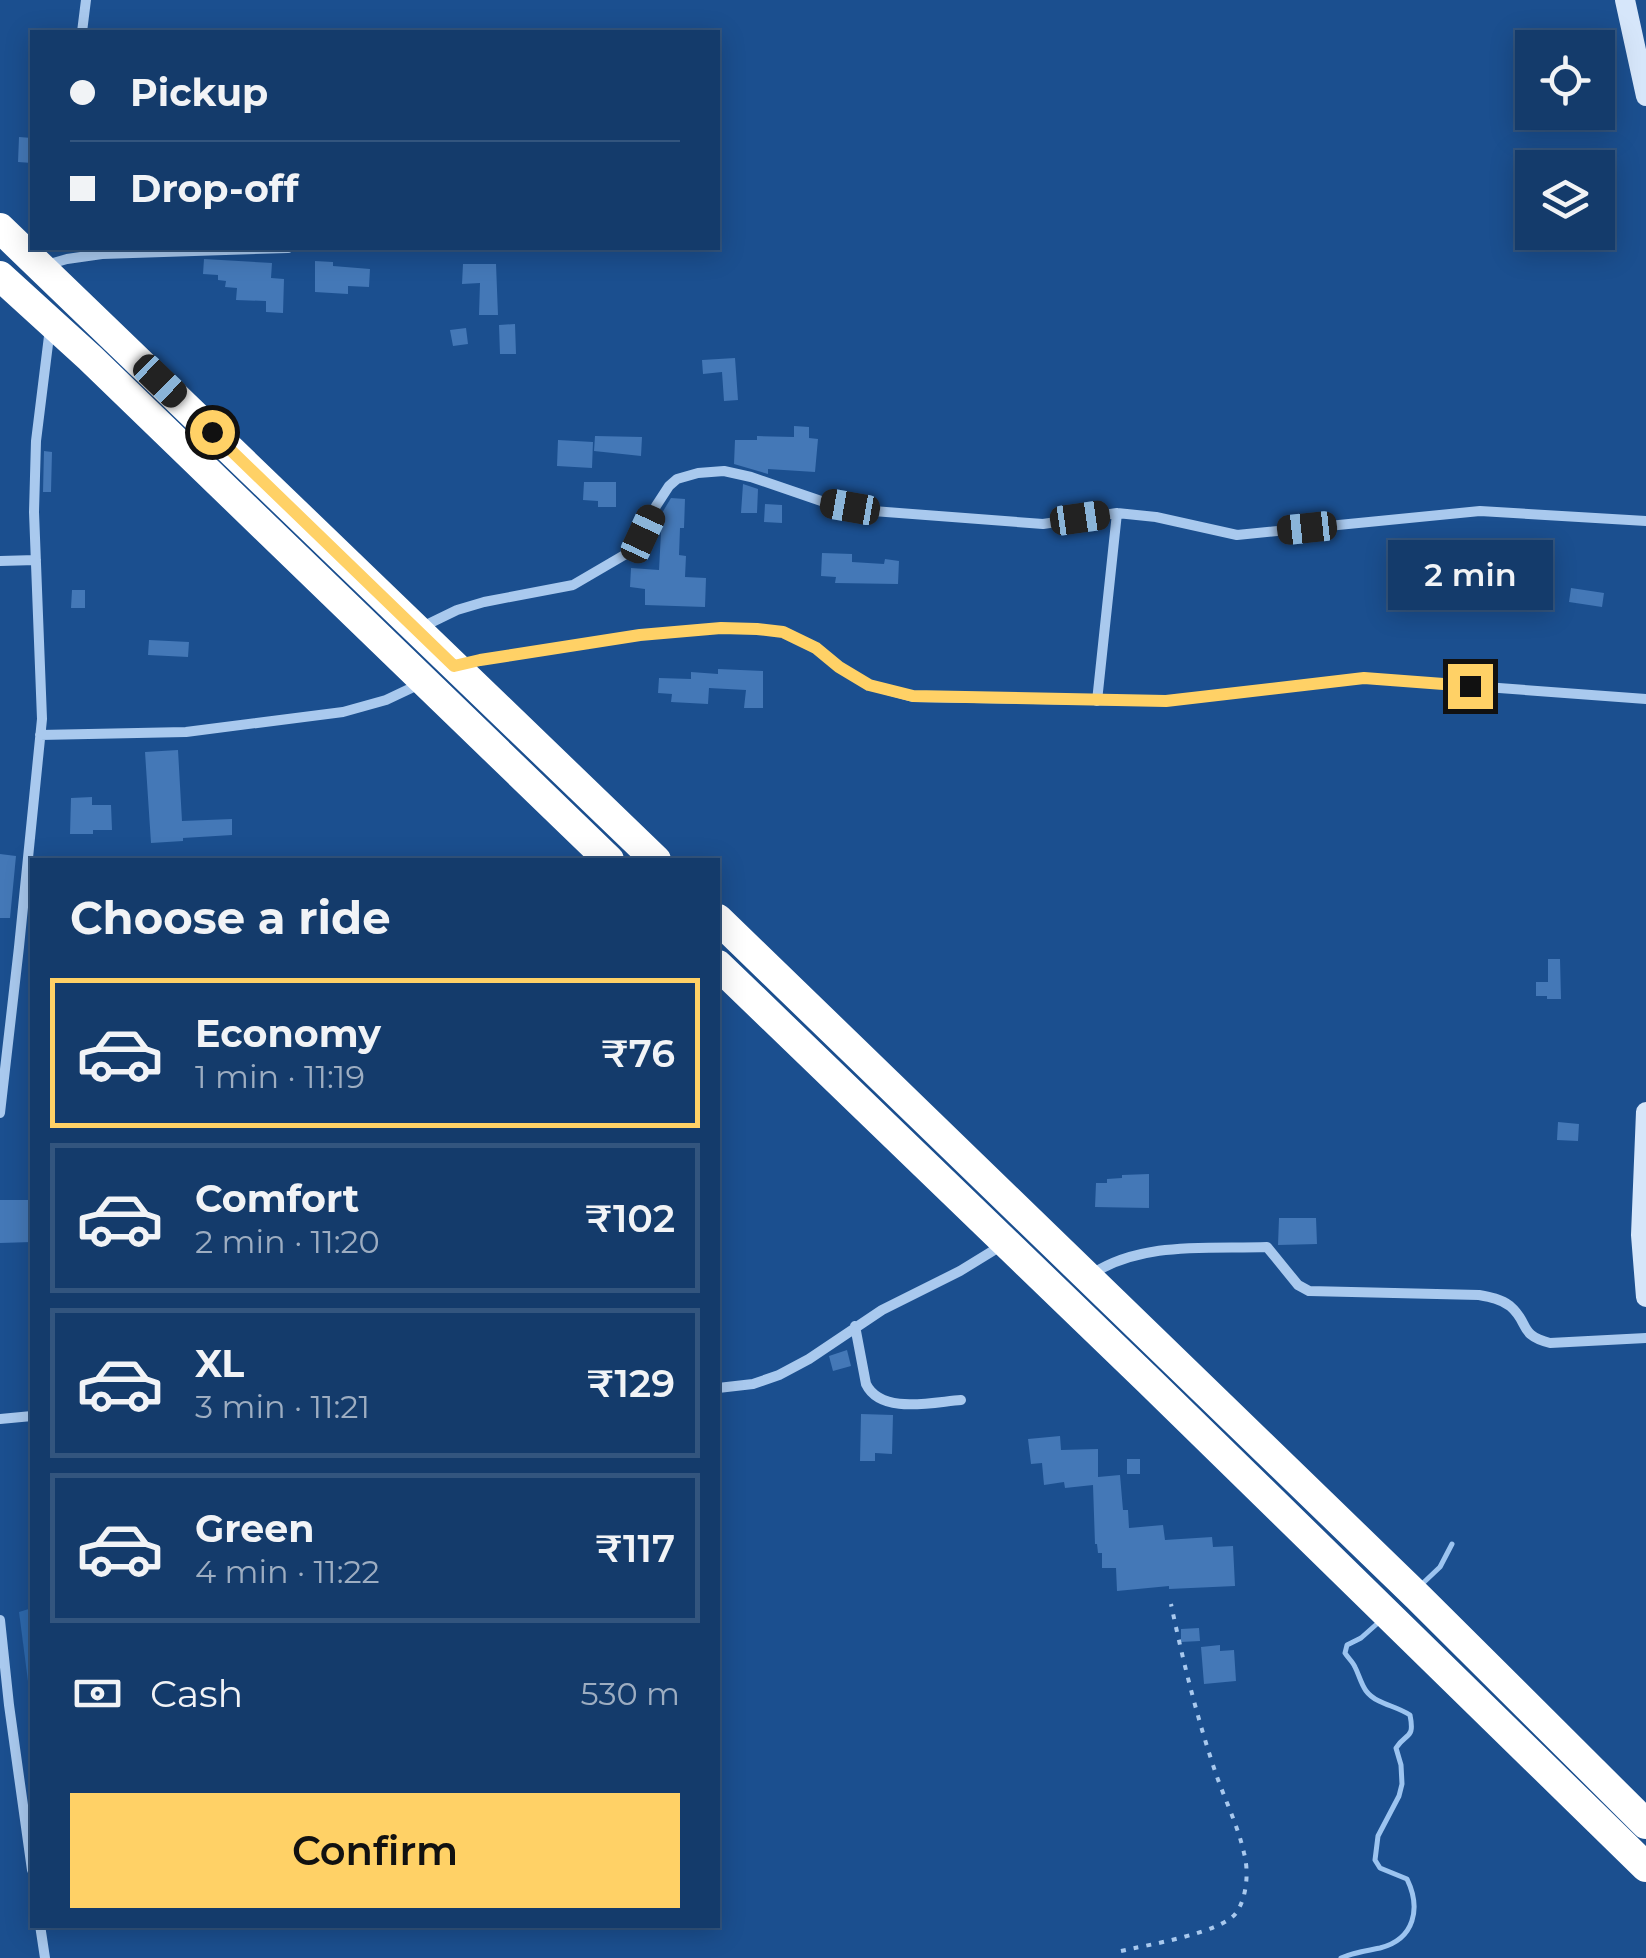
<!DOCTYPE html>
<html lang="en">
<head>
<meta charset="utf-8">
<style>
	body { margin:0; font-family:Montserrat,sans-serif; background:#1d4271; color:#f1f3f6; height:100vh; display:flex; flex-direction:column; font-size:38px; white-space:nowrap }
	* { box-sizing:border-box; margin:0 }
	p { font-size:32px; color:#9dadc1 }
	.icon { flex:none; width:55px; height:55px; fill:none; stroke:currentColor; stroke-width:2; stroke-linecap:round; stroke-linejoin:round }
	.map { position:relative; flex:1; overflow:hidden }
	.drawer { position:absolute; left:30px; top:858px; width:690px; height:1070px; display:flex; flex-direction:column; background:#143b6b; border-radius:0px; box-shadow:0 5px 25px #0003,0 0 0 2px #33557e }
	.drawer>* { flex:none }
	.top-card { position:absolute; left:30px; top:30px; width:690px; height:220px; border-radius:0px; box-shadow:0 5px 25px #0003,0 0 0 2px #33557e; display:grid; align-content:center; height:220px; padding:0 40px; background:#143b6b }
	.fabs { position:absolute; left:1515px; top:30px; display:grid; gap:20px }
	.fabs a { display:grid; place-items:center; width:100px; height:100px; border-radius:0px; background:#143b6b; box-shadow:0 5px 25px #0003,0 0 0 2px #33557e; font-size:50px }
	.end { position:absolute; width:45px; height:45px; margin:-22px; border:12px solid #ffd166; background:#111; box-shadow:0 0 0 5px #111 }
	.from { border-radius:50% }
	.bubble { position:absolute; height:70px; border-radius:0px; background:#143b6b; box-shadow:0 5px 25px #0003,0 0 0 2px #33557e; font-size:32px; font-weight:600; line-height:70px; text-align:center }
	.car { position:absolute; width:30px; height:60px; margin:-30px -15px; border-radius:12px; box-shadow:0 0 8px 2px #0007; background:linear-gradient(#222 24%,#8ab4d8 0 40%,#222 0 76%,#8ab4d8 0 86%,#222 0) }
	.top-card b { display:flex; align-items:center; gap:35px; height:95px; font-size:38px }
	.top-card b+b { border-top:2px solid #33557e }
	.top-card i { width:25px; height:25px; background:#f1f3f6 }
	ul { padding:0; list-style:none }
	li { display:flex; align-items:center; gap:30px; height:150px; margin:0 20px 15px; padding:0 20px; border:5px solid #33557e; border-radius:0px }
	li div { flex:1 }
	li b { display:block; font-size:38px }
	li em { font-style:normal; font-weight:600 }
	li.active { border-color:#ffd166 }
	li>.icon { width:90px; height:90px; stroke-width:1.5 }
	h2 { padding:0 40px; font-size:45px; line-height:120px }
	.pay { display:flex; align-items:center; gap:25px; height:110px; padding:0 40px; font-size:38px }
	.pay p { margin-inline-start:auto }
	.action { display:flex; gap:20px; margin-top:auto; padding:20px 40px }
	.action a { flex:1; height:115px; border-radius:0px; background:#ffd166; color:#111; font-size:40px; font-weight:600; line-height:115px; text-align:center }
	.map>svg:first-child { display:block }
	.green { fill:#2e69ad }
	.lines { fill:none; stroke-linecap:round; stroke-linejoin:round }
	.stream { stroke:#9cc4f0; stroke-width:5 }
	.building { fill:#4478b7 }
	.path { stroke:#a9c9ee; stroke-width:4; stroke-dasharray:5 8; stroke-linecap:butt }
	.street { stroke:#a9c9ee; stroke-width:10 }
	.secondary { stroke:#d6e6fa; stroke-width:20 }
	.highway { stroke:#fff; stroke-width:30 }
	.route { stroke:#ffd166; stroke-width:12 }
</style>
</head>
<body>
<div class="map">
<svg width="1646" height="1958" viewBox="0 0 1646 1958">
	<rect width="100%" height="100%" fill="#1b4f8f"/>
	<path class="green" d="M32,1608V1712L19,1612Z"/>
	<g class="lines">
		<path class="stream" d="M1421,1585L1440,1567L1452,1544
			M1341,1958C1355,1952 1366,1951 1380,1948C1415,1939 1421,1908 1407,1879L1380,1868L1375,1860L1378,1836L1399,1796L1402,1784L1401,1765L1396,1748C1406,1732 1415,1740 1410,1715C1399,1708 1389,1706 1379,1701C1362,1693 1362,1681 1355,1667C1353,1662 1348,1658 1345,1653L1347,1645L1361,1638L1379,1622"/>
	</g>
	<path class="building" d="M19,137L32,138V163L18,162Z
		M204,259L272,263L271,278L284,279L283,313L266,312V301L236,300L237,288L225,287L226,281L218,280V275L203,274Z
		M315,261L333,262V266L370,269L369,287L348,286V294L315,292Z
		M463,264H496L498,315H479L480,283L462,284Z
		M515,324L516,354H500L499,325Z
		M466,328L468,344L453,346L450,330Z
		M735,358L738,400L724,401L722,372L703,374L702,360Z
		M794,426L809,427V438L818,439L815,472L768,469V474L734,464L735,440H757V436L794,437Z
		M595,436L642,437L641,456L594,451Z
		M558,440L593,442L592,468L557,466Z
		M44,451L52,452L51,492H43Z
		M584,482H616V507H598V501L583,500Z
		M743,484L758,489L757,513H741Z
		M671,498L685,499L684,528H680L679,555L686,556L685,577L706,578L705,607L645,605V589L630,587L631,568L659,570L662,513Z
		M765,504L782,505V523L764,522Z
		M822,553L852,554V562L884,564L885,559L899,561L898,584L835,583L836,577L821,576Z
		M1571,588L1604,593L1602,607L1569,602Z
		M72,590H85V608H71Z
		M149,640L189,642L188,657L148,655Z
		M718,669L763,671V708H744L746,690L709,688L708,704L671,702L672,694L658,693L659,678L691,679V672L718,674Z
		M178,750L182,821L232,819V835L183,838V841L151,843L145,752Z
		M92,797V805H111L112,830H93V834H70L71,798Z
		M0,854L16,856L10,918H0Z
		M1548,959H1560L1561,999H1547V996H1536V982H1548Z
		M1558,1122L1579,1124L1578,1141L1557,1140Z
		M1149,1174V1208L1095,1207L1096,1183H1107V1179L1122,1178V1175Z
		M0,1200H32V1242L0,1243Z
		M1279,1218H1316L1317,1244L1278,1245Z
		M847,1350L851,1366L833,1371L829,1356Z
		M861,1414L893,1415L892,1454L875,1453V1461H860Z
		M1060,1436L1061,1450L1098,1449V1477L1120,1475L1123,1510H1128L1129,1528L1163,1525L1165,1540L1212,1537L1213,1547L1233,1546L1235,1586L1169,1589V1586L1117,1591L1116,1568H1102V1553H1098L1097,1544H1095L1093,1485L1065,1488L1064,1482L1044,1485L1042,1463L1031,1464L1028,1439Z
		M1127,1459H1140V1474H1127Z
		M1199,1628L1200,1641L1181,1642V1629Z
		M1220,1645V1651L1234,1650L1236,1681L1204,1684L1201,1647Z"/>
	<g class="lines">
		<path class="path" d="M1121,1951C1147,1945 1221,1933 1236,1913C1247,1898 1249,1871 1244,1853C1238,1826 1225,1800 1216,1774C1197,1718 1183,1661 1171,1604"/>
		<path class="street" d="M82,32L86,0
			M46,265L67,259L102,254L288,248
			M0,561L36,560
			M422,627L457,610L484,602L573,585L626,554L643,534L656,506L669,486L677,479L698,473L724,471L751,477L827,503L873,511L1043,524L1117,513L1156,517L1237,535L1480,511L1646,521
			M459,665L480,660L640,635L721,628L757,629L783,632L817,648L839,667L869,685L913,697L1166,701L1364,678L1646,699
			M1097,701L1117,513
			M40,735L186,732L343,712L386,700L422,683
			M0,1113L19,947L42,719L34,512L36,441L50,328
			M1092,1274C1143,1241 1208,1249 1267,1247L1298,1285L1309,1291L1479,1295C1490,1297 1501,1299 1510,1306C1530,1323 1518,1335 1550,1343L1646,1338
			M855,1326L866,1384C881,1415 933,1402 961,1400
			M718,1388L753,1384L779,1375L809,1359L882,1310L960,1271L1004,1244
			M0,1419L32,1416
			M0,1620L9,1705L32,1870
			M40,1925L45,1958"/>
		<path class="secondary" d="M1625,0L1646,96
			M1646,1112L1641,1235L1646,1297"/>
		<path class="highway" d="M0,228L656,860
			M0,276L90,358L609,860
			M718,919L1418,1597L1646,1824
			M718,965L1149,1381L1646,1867"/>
	</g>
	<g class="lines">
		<path class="route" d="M212,432L454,666L480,660L640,635L721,628L757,629L783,632L816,648L839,667L869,685L913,696L1166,701L1364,678L1470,686"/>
	</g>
</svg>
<div class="fabs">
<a><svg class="icon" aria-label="locate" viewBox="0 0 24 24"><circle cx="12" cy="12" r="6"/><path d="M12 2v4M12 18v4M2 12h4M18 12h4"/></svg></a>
<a><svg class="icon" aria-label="layers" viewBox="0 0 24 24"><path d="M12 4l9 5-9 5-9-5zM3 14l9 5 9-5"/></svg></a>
</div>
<i class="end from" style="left:212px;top:432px"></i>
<i class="end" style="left:1470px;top:686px"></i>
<div class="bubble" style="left:1388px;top:540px;width:165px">2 min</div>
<i class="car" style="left:160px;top:381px;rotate:134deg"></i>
<i class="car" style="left:850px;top:507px;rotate:280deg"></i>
<i class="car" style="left:1080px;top:518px;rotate:82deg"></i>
<i class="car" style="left:1307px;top:528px;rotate:264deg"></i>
<i class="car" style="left:643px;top:534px;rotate:25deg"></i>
<div class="top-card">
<b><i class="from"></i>Pickup</b>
<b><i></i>Drop-off</b>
</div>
<section class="drawer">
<h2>Choose a ride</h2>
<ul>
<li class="active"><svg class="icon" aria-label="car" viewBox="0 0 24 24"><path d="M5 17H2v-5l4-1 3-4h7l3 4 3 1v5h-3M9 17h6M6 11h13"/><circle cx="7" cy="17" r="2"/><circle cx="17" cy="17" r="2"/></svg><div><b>Economy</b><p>1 min · 11:19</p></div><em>₹76</em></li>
<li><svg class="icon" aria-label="car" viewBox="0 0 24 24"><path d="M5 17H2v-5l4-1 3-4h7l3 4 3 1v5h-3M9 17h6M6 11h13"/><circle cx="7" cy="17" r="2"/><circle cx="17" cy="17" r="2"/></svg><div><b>Comfort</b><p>2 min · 11:20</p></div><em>₹102</em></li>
<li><svg class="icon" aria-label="car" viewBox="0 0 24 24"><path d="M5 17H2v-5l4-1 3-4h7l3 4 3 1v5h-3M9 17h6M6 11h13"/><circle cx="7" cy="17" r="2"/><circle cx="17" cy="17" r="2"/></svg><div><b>XL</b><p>3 min · 11:21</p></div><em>₹129</em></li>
<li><svg class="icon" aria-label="car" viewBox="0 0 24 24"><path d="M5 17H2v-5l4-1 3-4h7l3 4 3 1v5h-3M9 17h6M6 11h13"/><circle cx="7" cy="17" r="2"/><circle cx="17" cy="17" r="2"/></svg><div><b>Green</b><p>4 min · 11:22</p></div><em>₹117</em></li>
</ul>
<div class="pay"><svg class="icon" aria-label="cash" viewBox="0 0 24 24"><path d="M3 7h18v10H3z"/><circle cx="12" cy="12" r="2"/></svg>Cash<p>530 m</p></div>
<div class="action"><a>Confirm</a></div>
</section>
</div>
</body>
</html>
